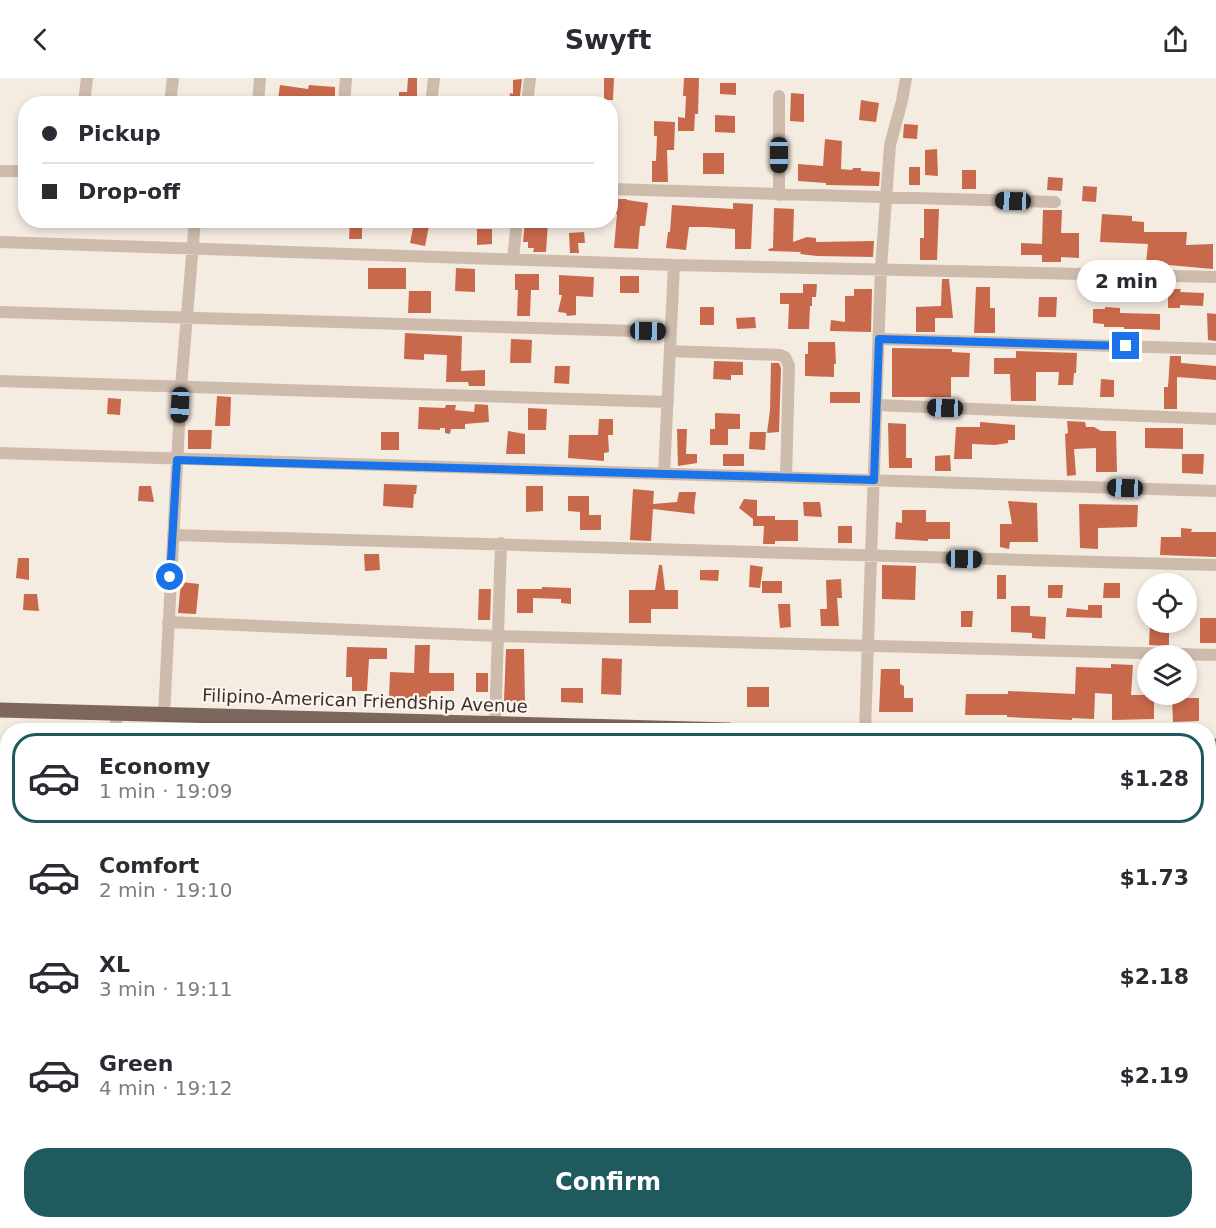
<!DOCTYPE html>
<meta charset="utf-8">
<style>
:root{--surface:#fff;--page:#f7f7f7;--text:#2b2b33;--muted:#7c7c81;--line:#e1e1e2;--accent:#1f5a5e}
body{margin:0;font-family:"DejaVu Sans",sans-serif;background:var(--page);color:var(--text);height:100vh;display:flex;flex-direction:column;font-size:22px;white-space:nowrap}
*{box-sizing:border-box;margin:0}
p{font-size:20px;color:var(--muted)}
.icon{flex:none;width:33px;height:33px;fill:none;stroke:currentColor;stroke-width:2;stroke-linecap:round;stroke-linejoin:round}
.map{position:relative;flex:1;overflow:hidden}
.sheet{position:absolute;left:0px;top:645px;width:1216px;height:506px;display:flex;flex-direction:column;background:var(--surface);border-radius:24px 24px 0 0;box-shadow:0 3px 9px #0003}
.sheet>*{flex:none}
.top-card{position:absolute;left:18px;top:18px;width:600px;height:132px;border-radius:24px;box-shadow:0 3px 9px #0003;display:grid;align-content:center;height:132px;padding:0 24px;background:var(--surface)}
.tools{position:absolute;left:1137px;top:495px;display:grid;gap:12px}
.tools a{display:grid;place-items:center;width:60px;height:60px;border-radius:50%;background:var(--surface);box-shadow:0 3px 9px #0003;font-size:30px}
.end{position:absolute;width:27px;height:27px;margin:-14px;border:8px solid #1a73e8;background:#fff;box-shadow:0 0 0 3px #fff}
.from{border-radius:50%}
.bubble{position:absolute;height:42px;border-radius:21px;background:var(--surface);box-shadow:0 3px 9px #0003;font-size:20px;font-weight:800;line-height:42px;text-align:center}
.car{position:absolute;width:18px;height:36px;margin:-18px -9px;border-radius:8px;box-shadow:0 0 4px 2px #0007;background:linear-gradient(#222 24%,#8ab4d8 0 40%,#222 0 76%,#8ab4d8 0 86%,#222 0)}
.top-card b{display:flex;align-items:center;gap:21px;height:57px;font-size:22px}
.top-card b+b{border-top:2px solid var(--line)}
.top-card i{width:15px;height:15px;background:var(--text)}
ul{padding:10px 0 0;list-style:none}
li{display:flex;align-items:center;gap:18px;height:90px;margin:0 12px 9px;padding:0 12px;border:3px solid transparent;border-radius:24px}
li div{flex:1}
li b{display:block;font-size:22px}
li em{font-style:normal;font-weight:800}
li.selected{border-color:var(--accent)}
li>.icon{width:54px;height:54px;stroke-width:1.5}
.primary-button{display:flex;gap:12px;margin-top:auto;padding:12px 24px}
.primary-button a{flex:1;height:69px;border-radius:24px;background:var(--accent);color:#fff;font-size:24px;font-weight:800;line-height:69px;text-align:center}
header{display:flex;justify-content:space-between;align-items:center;height:78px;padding:0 24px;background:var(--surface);font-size:27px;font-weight:800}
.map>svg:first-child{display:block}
</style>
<header><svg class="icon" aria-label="back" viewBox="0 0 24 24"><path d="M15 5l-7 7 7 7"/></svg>Swyft<svg class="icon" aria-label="share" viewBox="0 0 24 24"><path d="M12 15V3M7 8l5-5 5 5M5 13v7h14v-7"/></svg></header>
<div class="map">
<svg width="1216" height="1150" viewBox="0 0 1216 1150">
<rect width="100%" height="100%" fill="#f4ebe1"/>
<!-- green -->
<path fill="#b8c4a0" d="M 816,1143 L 968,1143 L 968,1150 L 816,1150 Z"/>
<!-- building -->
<path fill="#c8694b" d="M 408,0 L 417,0 L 417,26 L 399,26 L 399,14 L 407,14 Z
M 604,0 L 614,0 L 613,22 L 604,22 Z
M 684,0 L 699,0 L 698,36 L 695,36 L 694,53 L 678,53 L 678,39 L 685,40 L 686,18 L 683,18 Z
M 522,1 L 519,26 L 509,26 L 510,15 L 513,16 L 513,2 Z
M 720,5 L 736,5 L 736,17 L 720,16 Z
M 280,7 L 308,11 L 309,7 L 335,9 L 335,26 L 278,21 Z
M 791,15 L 804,16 L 804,44 L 790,43 Z
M 861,22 L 879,25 L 876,44 L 859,42 Z
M 715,37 L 735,38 L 735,55 L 715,54 Z
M 654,43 L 675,44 L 674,72 L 667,72 L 668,104 L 652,104 L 652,83 L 656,83 L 657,58 L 654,58 Z
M 904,46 L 918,47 L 917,61 L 903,60 Z
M 825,61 L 842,63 L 841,91 L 852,92 L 853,90 L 861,90 L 861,93 L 880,94 L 879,108 L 826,107 L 826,105 L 798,103 L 798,86 L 823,88 Z
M 937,71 L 938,98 L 925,97 L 925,72 Z
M 703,75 L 724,75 L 724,96 L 703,96 Z
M 909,89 L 920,89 L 920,107 L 909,107 Z
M 962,92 L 976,92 L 976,111 L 962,111 Z
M 1048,99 L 1063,100 L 1062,113 L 1047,112 Z
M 1083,108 L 1097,109 L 1096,124 L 1082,123 Z
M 610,121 L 627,121 L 627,122 L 648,125 L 645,148 L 640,148 L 638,171 L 614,170 L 617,136 L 610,136 Z
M 733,125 L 753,126 L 751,171 L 735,171 L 735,151 L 706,149 L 689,149 L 686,172 L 666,170 L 668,154 L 670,154 L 672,127 L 733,131 Z
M 774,130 L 794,131 L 793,164 L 807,159 L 816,160 L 816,164 L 874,163 L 873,179 L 817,178 L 800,176 L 801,174 L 769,173 L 768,171 L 773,170 Z
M 924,131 L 939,131 L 937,182 L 920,182 L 920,160 L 924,160 Z
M 1043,132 L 1062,132 L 1061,155 L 1079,155 L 1079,180 L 1061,179 L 1061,184 L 1042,184 L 1042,177 L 1021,177 L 1021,165 L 1042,166 Z
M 1102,136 L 1132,138 L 1132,143 L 1144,144 L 1144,154 L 1187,154 L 1186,167 L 1213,166 L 1213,191 L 1146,185 L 1148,166 L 1100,164 Z
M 350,142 L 362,142 L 362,161 L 349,161 Z
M 525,144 L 548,145 L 546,174 L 533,174 L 534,170 L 528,170 L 528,164 L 523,164 Z
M 414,145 L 429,148 L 425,168 L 410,165 Z
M 477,151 L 492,151 L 492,166 L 477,167 Z
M 584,154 L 585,165 L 578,165 L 579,175 L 570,175 L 569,155 Z
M 368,190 L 406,190 L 406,211 L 368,211 Z
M 456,190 L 475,191 L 475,214 L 455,213 Z
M 515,196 L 539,196 L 539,212 L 531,212 L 530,238 L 517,238 L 518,212 L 515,212 Z
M 559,197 L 594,199 L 593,219 L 576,218 L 576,237 L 567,238 L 566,235 L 558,234 L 562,217 L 559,217 Z
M 620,198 L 639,198 L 639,215 L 620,215 Z
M 942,201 L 949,201 L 953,240 L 935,240 L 935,254 L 916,254 L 916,229 L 941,228 Z
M 803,206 L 817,206 L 816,219 L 812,219 L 812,228 L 810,228 L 809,251 L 788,251 L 789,226 L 780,226 L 780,215 L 803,215 Z
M 976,209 L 990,209 L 990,230 L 995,230 L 995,255 L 974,255 Z
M 854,211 L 872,211 L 871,254 L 830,253 L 831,242 L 845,244 L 845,218 L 854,218 Z
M 1168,211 L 1181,211 L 1180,214 L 1204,215 L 1203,228 L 1180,227 L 1180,230 L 1168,230 Z
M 409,213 L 431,213 L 431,235 L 408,235 Z
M 1039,219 L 1057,219 L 1056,239 L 1038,239 Z
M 700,229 L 714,229 L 714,247 L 700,247 Z
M 1105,229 L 1120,230 L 1120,235 L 1160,236 L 1160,252 L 1138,251 L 1138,259 L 1125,260 L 1124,249 L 1104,249 L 1104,246 L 1093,245 L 1093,231 L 1105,231 Z
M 1207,235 L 1216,236 L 1216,263 L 1208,262 Z
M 755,239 L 756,250 L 737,251 L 736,240 Z
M 405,255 L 462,258 L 461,293 L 485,292 L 485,308 L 469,308 L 468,304 L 446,304 L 447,277 L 424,276 L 424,282 L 404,281 Z
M 511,261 L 532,262 L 531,285 L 510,285 Z
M 808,264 L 835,264 L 836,286 L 834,286 L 834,299 L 805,298 L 805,276 L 808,276 Z
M 892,270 L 952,271 L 952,274 L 970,275 L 969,299 L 951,299 L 951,319 L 892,319 Z
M 1016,273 L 1077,275 L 1076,295 L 1074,295 L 1073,307 L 1058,307 L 1059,294 L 1036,294 L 1036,323 L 1011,323 L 1010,296 L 994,296 L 994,280 L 1016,280 Z
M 1170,278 L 1181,278 L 1181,285 L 1216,288 L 1216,302 L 1177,299 L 1177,331 L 1164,331 L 1164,309 L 1168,309 Z
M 714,283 L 743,284 L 743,297 L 731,297 L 731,302 L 713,301 Z
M 771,285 L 779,285 L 781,290 L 779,354 L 767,355 L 770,332 Z
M 555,288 L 570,288 L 569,306 L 554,305 Z
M 1101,301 L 1114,302 L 1114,319 L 1100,319 Z
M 830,314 L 860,314 L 860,325 L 830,325 Z
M 217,318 L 231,319 L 230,348 L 215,348 Z
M 108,320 L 121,321 L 120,337 L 107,336 Z
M 475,326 L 488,327 L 489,344 L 465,346 L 465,351 L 451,351 L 450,356 L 445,355 L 445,350 L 440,350 L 440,352 L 418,351 L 419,329 L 445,330 L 446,327 L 456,327 L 455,332 L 474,334 Z
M 528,330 L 547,331 L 546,352 L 528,352 Z
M 715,335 L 740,336 L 740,351 L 728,351 L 728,367 L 710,367 L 710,351 L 715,351 Z
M 599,341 L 613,341 L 613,357 L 608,357 L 609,374 L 604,375 L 604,383 L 568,380 L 569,357 L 598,357 Z
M 1067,343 L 1085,344 L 1086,349 L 1094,349 L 1101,353 L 1116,353 L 1117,394 L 1096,394 L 1096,370 L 1074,371 L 1076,397 L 1067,398 L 1065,356 L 1068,355 Z
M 980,344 L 1015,347 L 1015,362 L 1008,362 L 1008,365 L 995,367 L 972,366 L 972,381 L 954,381 L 956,349 L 980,349 Z
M 888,345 L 906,346 L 906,380 L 912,380 L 912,390 L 889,390 Z
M 1145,350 L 1183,350 L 1183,371 L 1145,370 Z
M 677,351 L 687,351 L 686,376 L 697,376 L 697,385 L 678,388 Z
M 188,352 L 212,352 L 211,371 L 188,371 Z
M 508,353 L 525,356 L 525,376 L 506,376 Z
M 381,354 L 399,354 L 399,372 L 381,372 Z
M 750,354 L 766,354 L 765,372 L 749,371 Z
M 723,376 L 744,376 L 744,388 L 723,388 Z
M 1182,376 L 1204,376 L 1203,396 L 1182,395 Z
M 950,377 L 951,393 L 935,393 L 935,378 Z
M 384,406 L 417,407 L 416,416 L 414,416 L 413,430 L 383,428 Z
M 139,408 L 151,408 L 154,424 L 138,423 Z
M 526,408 L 543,408 L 543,433 L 526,434 Z
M 633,411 L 654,413 L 653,426 L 677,424 L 679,414 L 696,414 L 694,430 L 695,436 L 653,431 L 651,463 L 630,462 Z
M 568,418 L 589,418 L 589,437 L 601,437 L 601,452 L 580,452 L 580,434 L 568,433 Z
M 744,421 L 757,422 L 757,438 L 775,438 L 775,442 L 798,442 L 798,463 L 775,463 L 775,466 L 763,466 L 764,448 L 753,448 L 753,441 L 739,430 Z
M 1008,423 L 1037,425 L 1038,464 L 1010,464 L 1009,471 L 1000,469 L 1000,446 L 1012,446 Z
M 803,424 L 820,424 L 822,439 L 804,438 Z
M 1079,426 L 1138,427 L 1137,449 L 1098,450 L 1098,471 L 1080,470 Z
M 902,432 L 926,432 L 926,444 L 950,444 L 950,461 L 928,461 L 928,463 L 895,461 L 896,444 L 902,445 Z
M 838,448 L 852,448 L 852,465 L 838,465 Z
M 1181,450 L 1192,451 L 1191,454 L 1216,454 L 1216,479 L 1160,477 L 1161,459 L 1181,459 Z
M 364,476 L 379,476 L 380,492 L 365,493 Z
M 18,480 L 29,480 L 29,502 L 16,500 Z
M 659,487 L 662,487 L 665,512 L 678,512 L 678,531 L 651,531 L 651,545 L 629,545 L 629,512 L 655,512 Z
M 750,487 L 763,489 L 760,510 L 749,509 Z
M 882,487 L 916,488 L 915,522 L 882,521 Z
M 700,492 L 719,492 L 718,503 L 700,502 Z
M 997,497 L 1006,497 L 1006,521 L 997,521 Z
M 841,501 L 842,520 L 837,520 L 839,548 L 821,548 L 820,531 L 827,531 L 826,502 Z
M 762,503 L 782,503 L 782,515 L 762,515 Z
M 181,504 L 199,506 L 196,536 L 178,535 Z
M 1104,505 L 1120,505 L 1120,520 L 1103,520 Z
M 1048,507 L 1063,507 L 1062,520 L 1048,520 Z
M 542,509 L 571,510 L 571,526 L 561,525 L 561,521 L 533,520 L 533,535 L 517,535 L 517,511 L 542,511 Z
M 479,511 L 491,511 L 490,542 L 478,542 Z
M 24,516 L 37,516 L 39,533 L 23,532 Z
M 778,526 L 790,526 L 791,549 L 780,550 Z
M 1088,527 L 1102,527 L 1102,540 L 1066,539 L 1067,530 L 1088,532 Z
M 1011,528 L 1030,528 L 1030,538 L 1046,539 L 1045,561 L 1032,560 L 1032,555 L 1011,554 Z
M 961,533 L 973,533 L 972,549 L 961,549 Z
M 1200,540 L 1216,540 L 1216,565 L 1200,565 Z
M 1150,544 L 1169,544 L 1169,568 L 1149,567 Z
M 415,567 L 430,567 L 429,595 L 454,595 L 454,613 L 431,613 L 430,621 L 389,620 L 390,594 L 414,595 Z
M 347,569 L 387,570 L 387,581 L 369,581 L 367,613 L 352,613 L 352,599 L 346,599 Z
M 506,571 L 524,571 L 525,624 L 504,623 Z
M 602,580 L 622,581 L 621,617 L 601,616 Z
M 1111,586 L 1133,587 L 1131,617 L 1154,617 L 1154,641 L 1112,642 L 1112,616 L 1095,615 L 1094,641 L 1072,640 L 1072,642 L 1007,639 L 1007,637 L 965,637 L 966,616 L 1008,616 L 1008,613 L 1075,616 L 1076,589 L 1111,590 Z
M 881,591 L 900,591 L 900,606 L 904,608 L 904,620 L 913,620 L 913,634 L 879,634 Z
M 476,595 L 488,595 L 488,614 L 476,614 Z
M 747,609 L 769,609 L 769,629 L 747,629 Z
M 561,610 L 583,610 L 583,625 L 561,624 Z
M 1172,620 L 1199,620 L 1199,643 L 1173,644 Z"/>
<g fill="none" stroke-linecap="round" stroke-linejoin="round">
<!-- minor -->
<path stroke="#cdbbac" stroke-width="12" d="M 779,18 L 779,117
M 84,26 L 87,0
M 170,26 L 173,0
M 258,26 L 260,0
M 344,26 L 346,0
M 431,26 L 434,0
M 527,26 L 530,0
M 0,93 L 26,93
M 610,111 L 1055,124
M 0,164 L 674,187 L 1216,199
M 513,181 L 517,142
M 0,234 L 671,254
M 879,261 L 1216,271
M 670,273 L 780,277 L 785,279 L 789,288 L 786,399
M 0,303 L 668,324
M 877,327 L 1216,341
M 0,375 L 1216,413
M 664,396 L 674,187
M 173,457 C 520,466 868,479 1216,487
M 168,544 L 498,558 L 1216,577
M 164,637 L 181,309 L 195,142
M 495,647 L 501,465
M 116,652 L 116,635
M 865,652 L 881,190 L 890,67 L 902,23 L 906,0
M 1209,704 L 1210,668
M 1209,717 L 1216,717
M 0,818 L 8,819
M 0,866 L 8,867
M 0,918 L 8,919
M 0,986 L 8,986
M 1209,1022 L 1216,1022
M 0,1044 L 8,1043
M 0,1093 L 8,1093
M 0,1141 L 8,1140
M 94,1150 L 94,1143
M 211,1150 L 211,1143
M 315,1150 L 315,1143
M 419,1150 L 419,1143
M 531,1150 L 531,1143
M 642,1150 L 642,1143
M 753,1150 L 753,1143
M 971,1150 L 971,1143
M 1080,1150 L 1081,1143
M 1193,1150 L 1193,1143"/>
<!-- major -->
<path stroke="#7d675c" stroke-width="15" d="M 0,632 L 729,652
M 1209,668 L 1216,668"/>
</g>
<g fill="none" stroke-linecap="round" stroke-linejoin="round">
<!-- route -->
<path stroke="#1a73e8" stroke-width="8" d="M 170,499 L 177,382 L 874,402 L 879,261 L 1126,268"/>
</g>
<g text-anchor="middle" stroke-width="4.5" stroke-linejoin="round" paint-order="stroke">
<!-- street labels -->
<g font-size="18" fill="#3b302b" stroke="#fbf5ee">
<text transform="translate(365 623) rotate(2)" y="6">Filipino-American Friendship Avenue</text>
</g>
</g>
</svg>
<div class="tools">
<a><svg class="icon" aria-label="locate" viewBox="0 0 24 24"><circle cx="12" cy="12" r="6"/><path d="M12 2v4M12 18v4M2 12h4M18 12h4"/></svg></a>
<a><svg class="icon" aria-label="layers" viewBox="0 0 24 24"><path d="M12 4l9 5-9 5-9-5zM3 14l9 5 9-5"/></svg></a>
</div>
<i class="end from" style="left:170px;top:499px"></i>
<i class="end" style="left:1126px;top:268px"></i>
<div class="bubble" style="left:1077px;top:182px;width:99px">2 min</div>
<i class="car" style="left:779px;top:77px;rotate:180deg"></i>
<i class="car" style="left:1013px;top:123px;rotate:272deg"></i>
<i class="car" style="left:648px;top:253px;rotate:91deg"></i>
<i class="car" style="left:180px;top:327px;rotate:183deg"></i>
<i class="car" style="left:945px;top:330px;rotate:272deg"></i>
<i class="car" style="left:1125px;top:410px;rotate:272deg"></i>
<i class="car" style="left:964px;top:481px;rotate:91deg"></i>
<div class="top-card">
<b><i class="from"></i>Pickup</b>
<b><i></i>Drop-off</b>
</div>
<section class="sheet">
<ul>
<li class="selected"><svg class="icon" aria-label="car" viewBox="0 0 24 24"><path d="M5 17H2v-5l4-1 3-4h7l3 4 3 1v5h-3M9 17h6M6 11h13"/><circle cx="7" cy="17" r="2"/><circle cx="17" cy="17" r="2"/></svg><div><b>Economy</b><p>1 min · 19:09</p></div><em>$1.28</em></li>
<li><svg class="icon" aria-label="car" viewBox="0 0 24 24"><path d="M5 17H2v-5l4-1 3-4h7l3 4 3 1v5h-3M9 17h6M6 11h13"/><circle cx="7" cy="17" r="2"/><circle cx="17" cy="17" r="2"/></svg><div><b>Comfort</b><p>2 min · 19:10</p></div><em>$1.73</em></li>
<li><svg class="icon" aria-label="car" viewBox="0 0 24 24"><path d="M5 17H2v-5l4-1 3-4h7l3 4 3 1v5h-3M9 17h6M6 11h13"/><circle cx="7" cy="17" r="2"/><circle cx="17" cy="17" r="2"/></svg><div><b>XL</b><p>3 min · 19:11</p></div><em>$2.18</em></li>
<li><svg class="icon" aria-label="car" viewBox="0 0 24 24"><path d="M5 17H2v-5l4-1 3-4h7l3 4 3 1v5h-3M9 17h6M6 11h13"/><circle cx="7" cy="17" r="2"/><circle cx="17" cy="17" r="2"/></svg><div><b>Green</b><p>4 min · 19:12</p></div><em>$2.19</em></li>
</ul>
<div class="primary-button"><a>Confirm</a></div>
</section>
</div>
